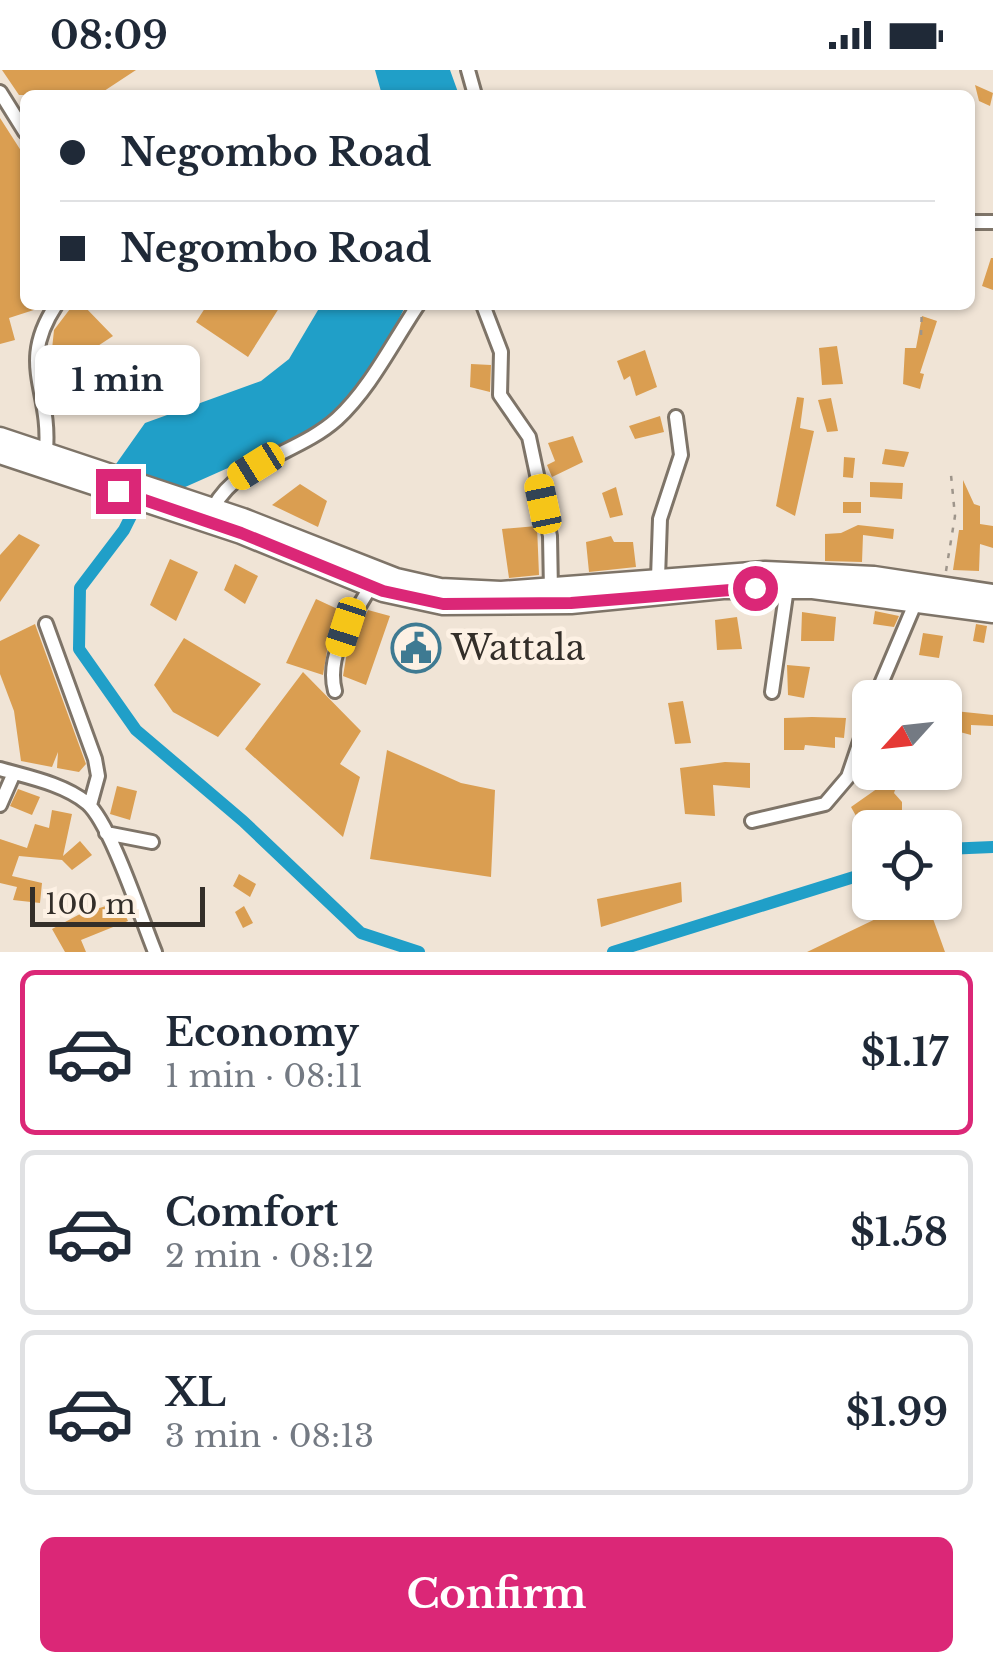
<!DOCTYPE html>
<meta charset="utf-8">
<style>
:root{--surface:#fff;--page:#f6f6f7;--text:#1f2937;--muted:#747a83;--line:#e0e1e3;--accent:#db2777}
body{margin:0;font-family:"Libre Baskerville",serif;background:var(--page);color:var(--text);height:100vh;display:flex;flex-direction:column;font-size:38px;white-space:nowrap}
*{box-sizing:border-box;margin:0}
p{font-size:32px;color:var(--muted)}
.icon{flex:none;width:55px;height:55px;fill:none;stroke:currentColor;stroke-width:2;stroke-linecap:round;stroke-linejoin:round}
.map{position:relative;height:882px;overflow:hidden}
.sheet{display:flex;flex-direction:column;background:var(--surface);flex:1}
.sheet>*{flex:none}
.banner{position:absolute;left:20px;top:20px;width:955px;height:220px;border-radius:15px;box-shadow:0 2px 8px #0004;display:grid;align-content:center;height:220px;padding:0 40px;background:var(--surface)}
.needle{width:65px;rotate:243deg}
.fabs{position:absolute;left:852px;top:610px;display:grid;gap:20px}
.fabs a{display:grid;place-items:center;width:110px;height:110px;border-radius:15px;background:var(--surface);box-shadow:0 2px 8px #0004;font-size:50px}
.scale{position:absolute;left:30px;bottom:25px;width:175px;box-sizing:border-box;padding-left:10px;border:5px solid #332e29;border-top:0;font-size:28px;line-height:35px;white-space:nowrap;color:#332e29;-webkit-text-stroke:8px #fdf1e4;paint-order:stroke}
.end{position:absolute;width:45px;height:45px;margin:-22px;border:12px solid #db2777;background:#fff;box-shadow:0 0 0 5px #fff}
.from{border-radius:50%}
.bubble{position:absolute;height:70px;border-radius:15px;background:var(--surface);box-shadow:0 2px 8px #0004;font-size:32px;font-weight:700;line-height:70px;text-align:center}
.car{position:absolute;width:30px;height:60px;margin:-30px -15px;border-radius:12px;box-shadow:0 0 8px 2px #0007;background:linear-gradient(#f5c518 24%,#345 0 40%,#f5c518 0 76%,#345 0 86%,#f5c518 0)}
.banner b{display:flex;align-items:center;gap:35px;height:95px;font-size:38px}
.banner b+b{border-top:2px solid var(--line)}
.banner i{width:25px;height:25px;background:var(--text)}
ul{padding:18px 0 0;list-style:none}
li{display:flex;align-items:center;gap:30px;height:165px;margin:0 20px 15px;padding:0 20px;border:5px solid var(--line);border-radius:15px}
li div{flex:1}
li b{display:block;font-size:38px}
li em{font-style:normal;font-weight:700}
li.current{border-color:var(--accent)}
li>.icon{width:90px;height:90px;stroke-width:1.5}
.button{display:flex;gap:20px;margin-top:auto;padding:20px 40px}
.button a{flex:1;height:115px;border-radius:15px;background:var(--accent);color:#fff;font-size:40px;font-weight:700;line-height:115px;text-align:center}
.status{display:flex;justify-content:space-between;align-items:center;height:70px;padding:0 50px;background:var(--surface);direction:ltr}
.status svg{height:28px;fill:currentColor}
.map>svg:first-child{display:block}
</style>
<div class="status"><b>08:09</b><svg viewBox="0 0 49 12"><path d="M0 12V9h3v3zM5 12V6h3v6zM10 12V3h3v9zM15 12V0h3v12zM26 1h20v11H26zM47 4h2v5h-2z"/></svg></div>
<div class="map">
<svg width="993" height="882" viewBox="0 0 993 882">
<rect width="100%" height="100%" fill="#f0e4d6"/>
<!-- water -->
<path fill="#209fc8" d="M 375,0 L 450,0 L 459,25 L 382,25 Z
M 321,235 L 406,235 L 373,300 L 329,353 L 183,418 L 116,394 L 145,353 L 261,311 L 289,289 Z"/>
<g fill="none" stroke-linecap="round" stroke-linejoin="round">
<!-- canal -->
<path stroke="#209fc8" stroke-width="12" d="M 141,426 L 124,460 L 80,518 L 79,579 L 136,660 L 243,751 L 361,863 L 419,882
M 945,779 L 993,777
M 613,882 L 870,802"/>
</g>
<!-- building -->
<path fill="#da9e51" d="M 2,0 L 136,0 L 98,25 L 19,25 Z
M 975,15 L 993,23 L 990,36 L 979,31 Z
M 0,48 L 25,87 L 25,235 L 43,237 L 9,248 L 15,270 L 0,274 Z
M 991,188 L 993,188 L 993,220 L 982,216 Z
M 73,235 L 83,235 L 113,266 L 49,308 L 54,260 Z
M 207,235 L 281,235 L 248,287 L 196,252 Z
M 922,246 L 937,251 L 920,303 L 924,304 L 920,319 L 903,314 L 905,278 L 916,278 Z
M 837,276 L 843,314 L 822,315 L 819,278 Z
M 645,280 L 657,317 L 636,326 L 630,306 L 624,310 L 617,291 Z
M 471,294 L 491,295 L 490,322 L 470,317 Z
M 53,308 L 76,311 L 75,344 L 54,342 Z
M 797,327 L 804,328 L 800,358 L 814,361 L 795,446 L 776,436 Z
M 831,328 L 838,361 L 827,362 L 818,330 Z
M 660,346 L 664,362 L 635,369 L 629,356 Z
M 573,366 L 583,392 L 552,407 L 547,395 L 555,391 L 548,373 Z
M 885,379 L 909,382 L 904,397 L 882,394 Z
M 844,387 L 855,388 L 853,408 L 843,407 Z
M 963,410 L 974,434 L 980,436 L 980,454 L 993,456 L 993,478 L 980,474 L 979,501 L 953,500 L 959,460 L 963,460 Z
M 870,412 L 903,413 L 902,429 L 870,427 Z
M 300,414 L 327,431 L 318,457 L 272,435 Z
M 616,417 L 623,445 L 610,448 L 602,423 Z
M 843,432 L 861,432 L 861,443 L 843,443 Z
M 858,455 L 894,459 L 893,469 L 863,465 L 862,492 L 825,491 L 825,464 L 841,463 Z
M 537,456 L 539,505 L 509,508 L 502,459 Z
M 19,464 L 40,475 L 0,532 L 0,485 Z
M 611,466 L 614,472 L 633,472 L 636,497 L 589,502 L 586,472 Z
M 170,489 L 198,502 L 176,551 L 150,535 Z
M 235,494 L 258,506 L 245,534 L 224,520 Z
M 316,529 L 344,542 L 328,575 L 323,605 L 286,593 Z
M 368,540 L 390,546 L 366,615 L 343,606 L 347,582 Z
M 875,541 L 899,546 L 894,557 L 873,554 Z
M 802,542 L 836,547 L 834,571 L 801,571 Z
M 737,547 L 742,579 L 717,580 L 715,550 Z
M 35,554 L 86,694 L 79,702 L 57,698 L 58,682 L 52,697 L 21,691 L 14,641 L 0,604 L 0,571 Z
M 976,554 L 987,556 L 984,573 L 973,571 Z
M 923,563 L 943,566 L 939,588 L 919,585 Z
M 184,568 L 261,614 L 218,667 L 173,642 L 154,615 Z
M 787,595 L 810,597 L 804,628 L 788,625 Z
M 303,602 L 361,661 L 340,694 L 360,707 L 343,767 L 245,679 Z
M 683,631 L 691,673 L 675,674 L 668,633 Z
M 945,640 L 993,645 L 993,656 L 971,655 L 971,665 L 945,658 Z
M 812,647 L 846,648 L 844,668 L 835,667 L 835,678 L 805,675 L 804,680 L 784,680 L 784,648 Z
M 387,680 L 461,713 L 495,720 L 491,807 L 370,789 Z
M 947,683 L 960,683 L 961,707 L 948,707 Z
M 725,692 L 750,693 L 750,718 L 713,715 L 715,746 L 685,744 L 680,698 Z
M 871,702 L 901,702 L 894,723 L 902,732 L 902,758 L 870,758 L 870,771 L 851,737 L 888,711 Z
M 117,716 L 137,721 L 130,750 L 110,744 Z
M 18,719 L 40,727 L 32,745 L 10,736 Z
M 52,740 L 72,744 L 63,786 L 80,771 L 92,785 L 72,800 L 62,790 L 19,786 L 12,806 L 42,813 L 40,833 L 13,830 L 17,817 L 0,813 L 0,769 L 27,778 L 35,754 L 49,758 Z
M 239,804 L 256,814 L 250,827 L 233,816 Z
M 681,812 L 682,832 L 601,857 L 597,829 Z
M 119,832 L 128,851 L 81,870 L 86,882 L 65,882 L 52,859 L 80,844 Z
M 911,832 L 927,832 L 945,882 L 807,882 Z
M 244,836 L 253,853 L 243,858 L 235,842 Z"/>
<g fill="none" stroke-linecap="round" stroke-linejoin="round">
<!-- minor casing -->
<g stroke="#7e7468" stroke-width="18">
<path id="minor" d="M 468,0 L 475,25
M 0,22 L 25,62
M 970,152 L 993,152
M 483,235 L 501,282 L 500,325 L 529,367 L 550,466 L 551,521
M 46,380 C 51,319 17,294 56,235
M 213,438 C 239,390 298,384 337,349 C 370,319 393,272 418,235
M 658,508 L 660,449 L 681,385 L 676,347
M 46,554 L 95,689 L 98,706 L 90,735
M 335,621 C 325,583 354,546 372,514
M 772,622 L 787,518
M 875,628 L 917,529
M 0,699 C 28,707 64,714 87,733 C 111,754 141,848 155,882
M 0,735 L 14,703
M 752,751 L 825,734 L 848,707 L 870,642
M 106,763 L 152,772"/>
</g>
<!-- highway casing -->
<g stroke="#7e7468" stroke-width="25">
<path id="highway" d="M 0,368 L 243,449 L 396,509 L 440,519 L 501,522 L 765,502 L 874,507 L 993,525
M 0,383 L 241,463 L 383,521 L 443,534 L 571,533 L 723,518 L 813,518 L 993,542"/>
</g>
<!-- path -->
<path stroke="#9e958b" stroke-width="2.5" stroke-dasharray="5 8" stroke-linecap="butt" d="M 921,265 L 922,235
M 946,501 L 955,446 L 951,405"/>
<!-- minor -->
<use href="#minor" stroke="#fff" stroke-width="12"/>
<!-- highway -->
<use href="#highway" stroke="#fff" stroke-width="20"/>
</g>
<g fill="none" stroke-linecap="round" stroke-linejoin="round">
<!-- route -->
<path stroke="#db2777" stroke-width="12" d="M 118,421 L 241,463 L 383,521 L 443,534 L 571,533 L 755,518"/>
</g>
<!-- icons -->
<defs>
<g id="civic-ring" transform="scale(2.5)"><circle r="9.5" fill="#fdf1e4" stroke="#3e7a92" stroke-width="1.5"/><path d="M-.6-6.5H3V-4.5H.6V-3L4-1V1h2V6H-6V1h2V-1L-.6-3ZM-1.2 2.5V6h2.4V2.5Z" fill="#3e7a92"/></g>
</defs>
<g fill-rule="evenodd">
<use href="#civic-ring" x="416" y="578"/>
</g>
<g text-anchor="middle" stroke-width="9" stroke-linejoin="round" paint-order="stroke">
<!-- poi labels -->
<g font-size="35" fill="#332e29" stroke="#fdf1e4" text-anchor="start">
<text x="451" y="590">Wattala</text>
</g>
</g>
</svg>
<div class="fabs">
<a><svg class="needle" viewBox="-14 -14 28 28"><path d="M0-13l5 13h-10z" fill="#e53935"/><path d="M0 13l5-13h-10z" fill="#747a83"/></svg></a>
<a><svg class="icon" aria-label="locate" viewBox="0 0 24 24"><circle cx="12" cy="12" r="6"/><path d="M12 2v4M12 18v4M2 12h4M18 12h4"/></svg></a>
</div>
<div class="scale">100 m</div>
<i class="end from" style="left:755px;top:518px"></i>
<i class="end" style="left:118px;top:421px"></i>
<div class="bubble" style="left:35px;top:275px;width:165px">1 min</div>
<i class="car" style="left:256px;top:396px;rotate:238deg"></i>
<i class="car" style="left:543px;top:434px;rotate:348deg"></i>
<i class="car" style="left:346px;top:557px;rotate:198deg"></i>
<div class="banner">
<b><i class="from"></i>Negombo Road</b>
<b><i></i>Negombo Road</b>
</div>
</div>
<section class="sheet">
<ul>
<li class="current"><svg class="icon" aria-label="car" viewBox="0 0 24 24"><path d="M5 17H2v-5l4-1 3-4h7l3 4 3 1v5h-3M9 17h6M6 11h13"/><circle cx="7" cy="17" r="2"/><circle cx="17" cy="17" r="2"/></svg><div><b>Economy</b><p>1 min · 08:11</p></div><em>$1.17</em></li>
<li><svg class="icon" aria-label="car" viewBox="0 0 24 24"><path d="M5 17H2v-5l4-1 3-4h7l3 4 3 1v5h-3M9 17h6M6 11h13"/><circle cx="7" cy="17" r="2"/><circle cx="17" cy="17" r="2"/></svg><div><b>Comfort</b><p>2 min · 08:12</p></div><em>$1.58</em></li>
<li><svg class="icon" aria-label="car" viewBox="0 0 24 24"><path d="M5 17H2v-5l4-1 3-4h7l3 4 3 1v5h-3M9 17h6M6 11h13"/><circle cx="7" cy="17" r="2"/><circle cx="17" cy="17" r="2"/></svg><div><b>XL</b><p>3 min · 08:13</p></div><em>$1.99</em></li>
</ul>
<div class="button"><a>Confirm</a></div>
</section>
